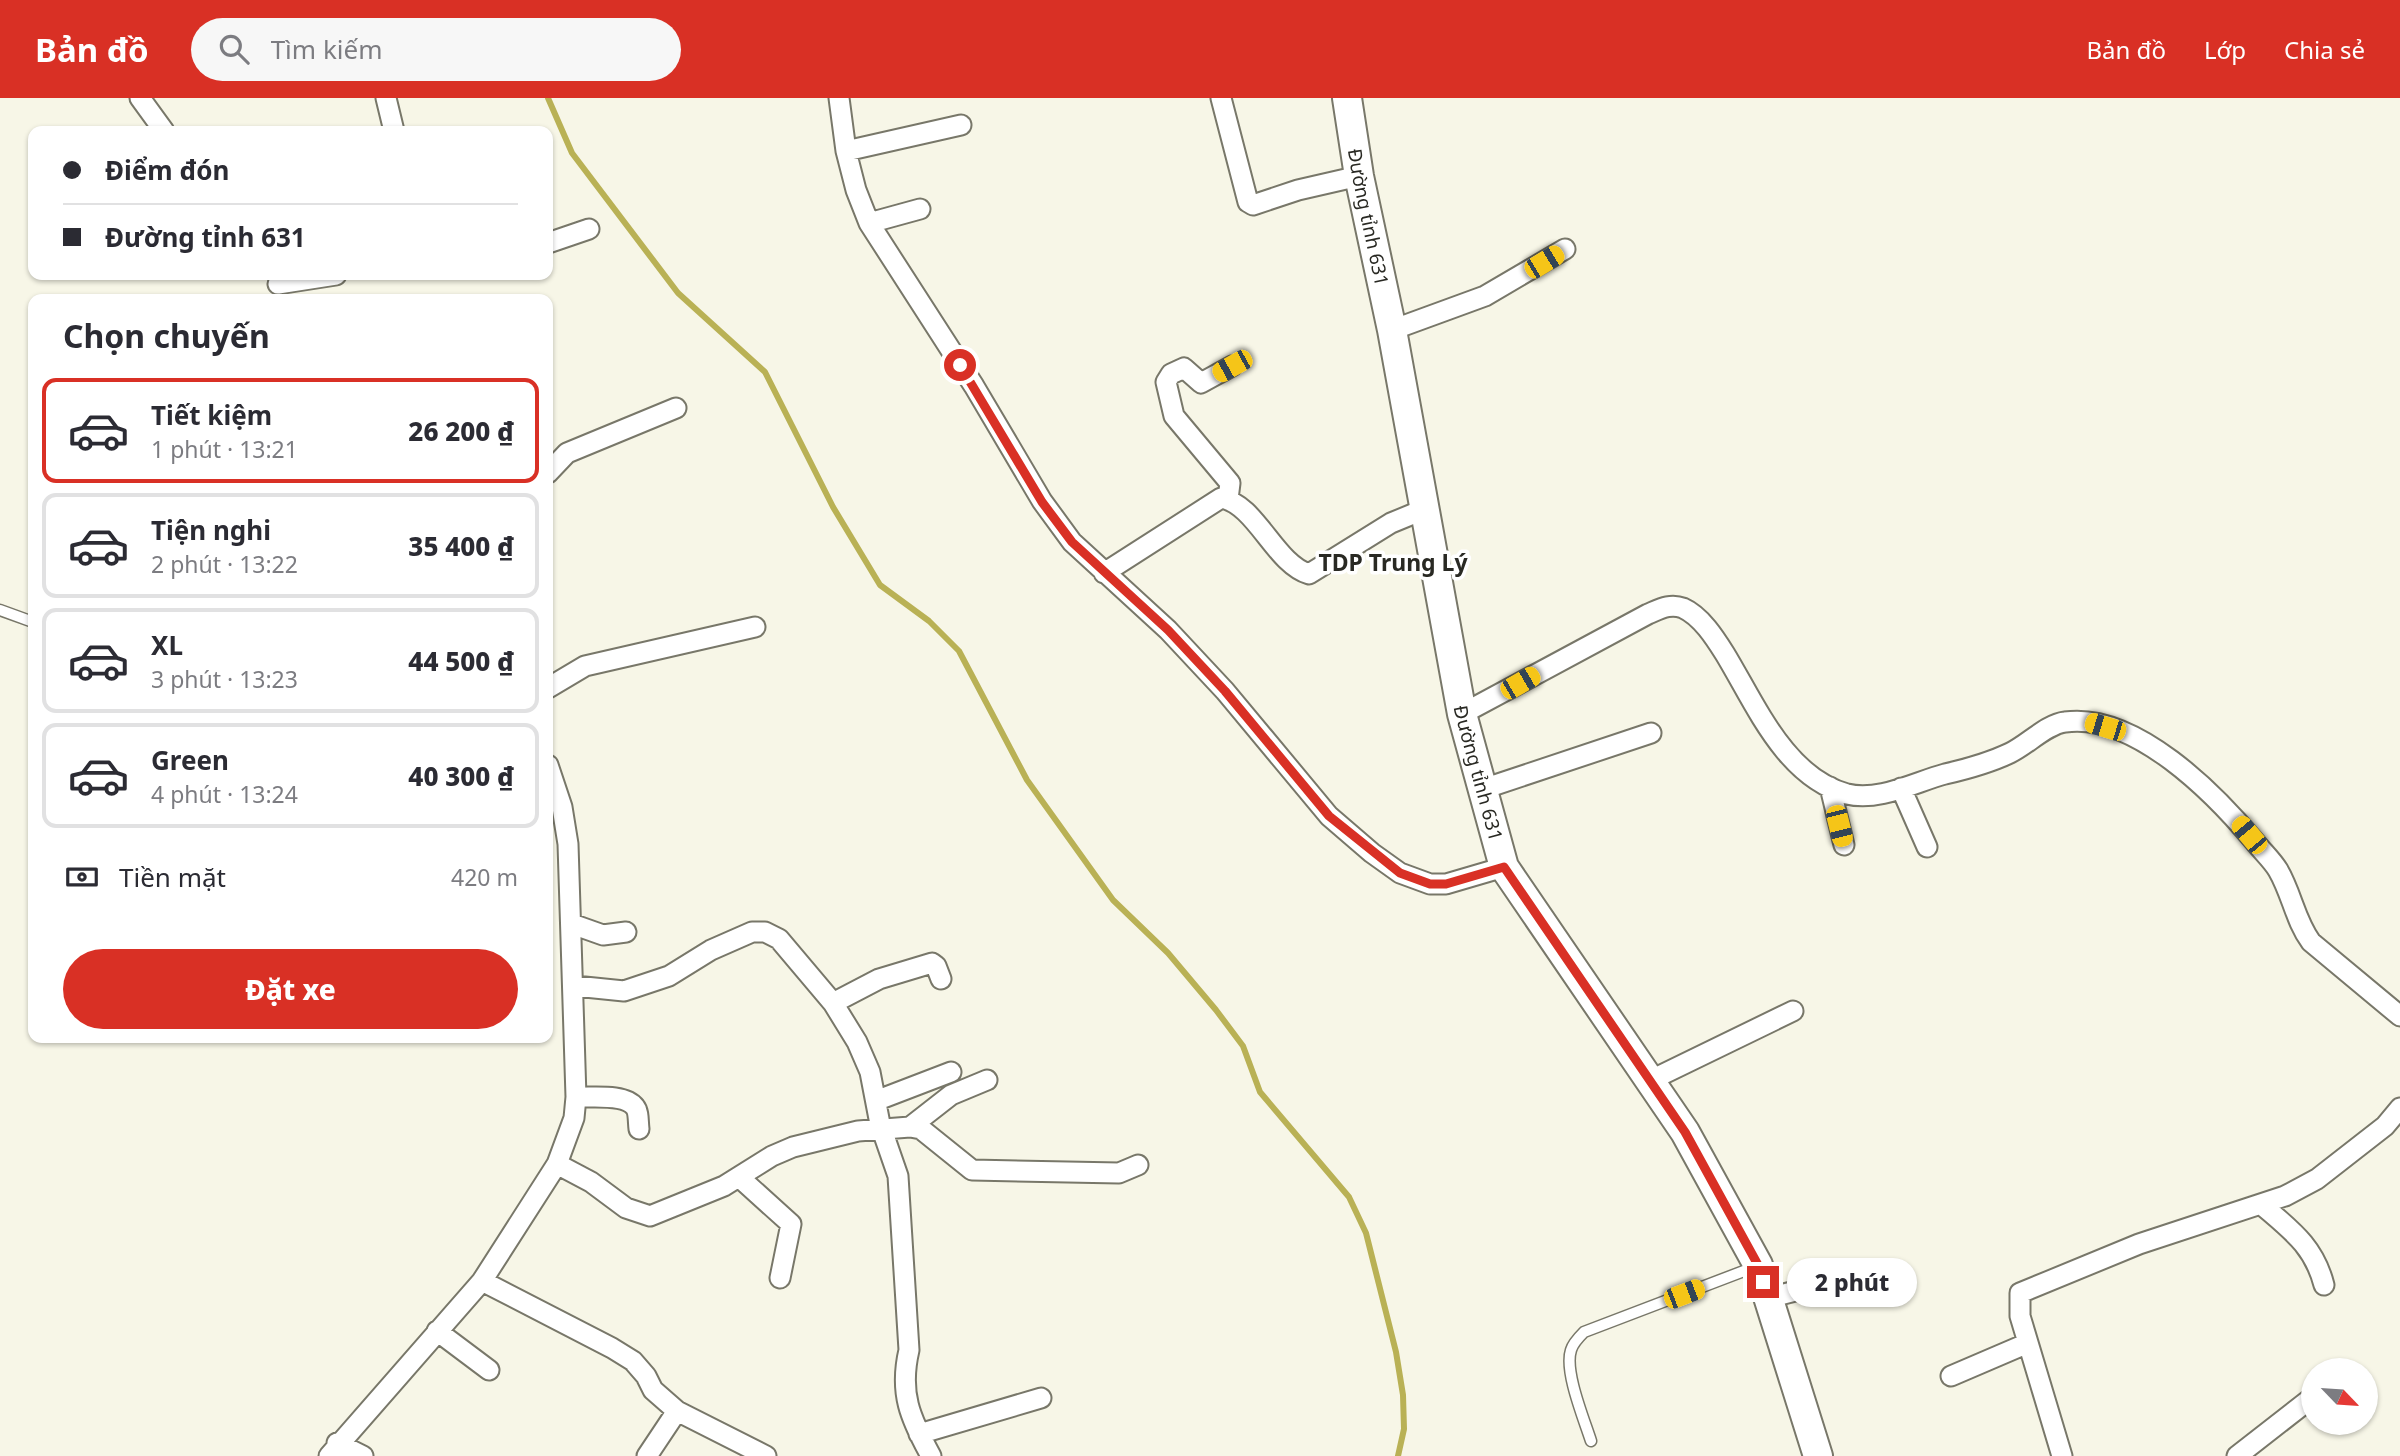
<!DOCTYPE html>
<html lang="vi">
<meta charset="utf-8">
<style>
:root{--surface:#fff;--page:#f7f7f7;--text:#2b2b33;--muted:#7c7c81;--line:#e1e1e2;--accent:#d93025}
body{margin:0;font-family:"Noto Sans",sans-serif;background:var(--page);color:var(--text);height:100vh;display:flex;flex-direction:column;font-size:26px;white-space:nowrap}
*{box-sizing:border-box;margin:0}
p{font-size:23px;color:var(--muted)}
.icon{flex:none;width:38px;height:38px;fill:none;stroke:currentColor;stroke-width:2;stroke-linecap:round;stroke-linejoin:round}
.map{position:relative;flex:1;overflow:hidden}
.panel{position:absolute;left:28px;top:196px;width:525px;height:749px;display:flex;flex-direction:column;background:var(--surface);border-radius:14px;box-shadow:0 2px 5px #0004}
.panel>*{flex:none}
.guide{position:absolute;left:28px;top:28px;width:525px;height:154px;border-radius:14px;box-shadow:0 2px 5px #0004;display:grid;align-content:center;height:154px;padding:0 35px;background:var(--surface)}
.needle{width:46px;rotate:115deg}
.fabs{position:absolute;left:2301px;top:1260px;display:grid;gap:14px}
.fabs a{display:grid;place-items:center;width:77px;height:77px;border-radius:50%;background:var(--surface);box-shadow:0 2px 5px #0004;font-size:35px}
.end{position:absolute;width:32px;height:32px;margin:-16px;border:9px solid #d93025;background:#fff;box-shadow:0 0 0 4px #fff}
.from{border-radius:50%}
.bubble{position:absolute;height:49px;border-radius:24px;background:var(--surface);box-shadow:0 2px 5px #0004;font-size:23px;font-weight:800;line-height:49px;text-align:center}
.car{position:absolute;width:21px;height:42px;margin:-21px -10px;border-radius:9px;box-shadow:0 0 5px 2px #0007;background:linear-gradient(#f5c518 24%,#345 0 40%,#f5c518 0 76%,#345 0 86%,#f5c518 0)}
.guide b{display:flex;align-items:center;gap:24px;height:66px;font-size:26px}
.guide b+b{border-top:2px solid var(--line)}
.guide i{width:18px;height:18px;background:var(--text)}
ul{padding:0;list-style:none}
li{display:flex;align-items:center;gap:21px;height:105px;margin:0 14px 10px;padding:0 21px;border:4px solid var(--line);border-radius:14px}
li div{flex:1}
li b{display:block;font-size:26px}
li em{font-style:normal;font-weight:800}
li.active{border-color:var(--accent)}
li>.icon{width:63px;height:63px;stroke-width:1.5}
h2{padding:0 35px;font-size:32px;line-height:84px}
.pay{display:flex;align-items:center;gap:18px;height:77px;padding:0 35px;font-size:26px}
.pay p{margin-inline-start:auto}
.action{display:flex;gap:14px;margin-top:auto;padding:14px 35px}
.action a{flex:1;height:80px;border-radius:42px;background:var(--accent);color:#fff;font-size:28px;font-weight:800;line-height:80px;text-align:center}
header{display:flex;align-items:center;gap:42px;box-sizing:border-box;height:98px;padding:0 35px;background:var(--accent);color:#fff}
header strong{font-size:33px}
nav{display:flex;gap:38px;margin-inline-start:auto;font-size:24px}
.search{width:490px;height:63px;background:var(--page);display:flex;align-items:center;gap:18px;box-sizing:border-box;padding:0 24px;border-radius:38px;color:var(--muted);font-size:26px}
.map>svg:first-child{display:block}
</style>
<header>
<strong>Bản đồ</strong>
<div class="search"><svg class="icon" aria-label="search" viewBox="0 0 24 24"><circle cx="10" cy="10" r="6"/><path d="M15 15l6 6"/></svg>Tìm kiếm</div>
<nav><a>Bản đồ</a><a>Lớp</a><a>Chia sẻ</a></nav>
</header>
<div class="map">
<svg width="2400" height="1358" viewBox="0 0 2400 1358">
<rect width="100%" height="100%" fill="#f7f6e7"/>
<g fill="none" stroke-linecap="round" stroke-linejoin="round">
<!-- stream -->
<path stroke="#b9b155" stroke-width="6" d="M 548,0 L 572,55 L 678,195 L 765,274 L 833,409 L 880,487 L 929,523 L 959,553 L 1027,682 L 1113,802 L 1168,855 L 1216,912 L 1243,948 L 1260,994 L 1349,1099 L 1366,1135 L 1396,1254 L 1403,1297 L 1404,1331 L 1398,1358"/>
<!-- service casing -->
<g stroke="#787769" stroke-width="13">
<path id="service" d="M 0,512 L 33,524
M 1591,1343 C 1584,1321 1564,1273 1571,1252 C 1573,1245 1579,1239 1584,1234 L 1757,1168"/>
</g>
<!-- minor casing -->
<g stroke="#787769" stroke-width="23">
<path id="minor" d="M 140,0 L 164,33
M 386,0 L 394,33
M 839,0 L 846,53 L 856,92 L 869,125 L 974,288 L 1042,403 L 1072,444 L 1168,532 L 1225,593 L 1329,718 L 1372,755 L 1400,775 L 1430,786 L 1446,786 L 1504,769
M 1221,0 L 1248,104 L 1253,107 L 1298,92 L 1359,78
M 846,53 L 961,27
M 869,125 L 920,111
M 548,145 L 589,131
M 278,186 L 336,177
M 1392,232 L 1485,198 L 1565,151
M 548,375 L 567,355 L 676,310
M 1228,401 L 1230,385 L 1174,318 L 1166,284 L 1171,276 L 1184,270 L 1201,285 L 1232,268
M 1104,475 L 1221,400 C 1256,406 1275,466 1309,476 L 1391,425 L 1425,411
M 548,590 L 585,568 L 755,529
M 1462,616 L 1648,516 C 1660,511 1670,505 1683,510 C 1701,518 1715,540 1725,556 C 1756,607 1785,679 1847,696 C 1879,704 1915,684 1945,676 C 1967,671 1989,665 2010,655 C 2027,647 2047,626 2065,624 C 2135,614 2215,696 2255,744 C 2262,753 2272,762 2278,772 C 2292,796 2295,822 2311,844 L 2400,918
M 1830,689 L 1844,747
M 1901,690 L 1927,749
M 1483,691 L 1651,635
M 572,826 L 603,837 L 626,834
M 575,888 L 624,893 L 669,878 L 711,852 L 752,834 L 765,834 L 779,841 L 833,905 L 857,944 L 870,974 L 880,1026 L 898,1078 L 909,1252 C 899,1295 910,1320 931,1358
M 833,905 L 879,881 L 932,865 L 936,868 L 941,881
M 1649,983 L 1793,913
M 576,999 C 590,1000 625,995 635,1009 C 639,1014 638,1024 639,1031
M 878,1002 L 951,974
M 910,1029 L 951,997 L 987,982
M 557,1066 L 591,1084 L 626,1110 L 650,1118 L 724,1088 L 772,1058 L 793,1049 L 858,1033 L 910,1029 L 921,1031 L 972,1072 L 1119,1075 L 1138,1067
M 740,1080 L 791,1126 L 780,1180
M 2262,1107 C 2291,1132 2314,1148 2324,1187
M 482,1183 L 612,1250 L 633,1263 L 646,1278 L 653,1292 L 677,1313 L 766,1358
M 1768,1200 L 1858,1177
M 437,1233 L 489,1272
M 1951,1278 L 2028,1245
M 919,1336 L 1041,1300
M 337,1345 L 363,1358
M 329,1358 L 482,1183 L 557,1066 L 574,1020 L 576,999 L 568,746 L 562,709 L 548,667
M 647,1358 L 677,1313
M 2062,1358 L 2020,1218 L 2020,1195 L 2139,1146 L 2285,1098 L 2317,1081 L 2385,1028 L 2400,1010
M 2237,1358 L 2314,1298"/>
</g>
<!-- secondary casing -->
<g stroke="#787769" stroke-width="32">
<g id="secondary">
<path id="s1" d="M 1347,0 L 1359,78 L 1392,232 L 1462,616 L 1504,769 L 1685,1034 L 1758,1167 L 1818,1358"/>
</g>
</g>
<!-- service -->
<use href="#service" stroke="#fff" stroke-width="10"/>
<!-- minor -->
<use href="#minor" stroke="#fff" stroke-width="19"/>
<!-- secondary -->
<use href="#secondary" stroke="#fff" stroke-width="28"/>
</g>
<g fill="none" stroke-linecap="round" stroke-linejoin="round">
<!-- route -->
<path stroke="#d93025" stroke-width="9" d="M 960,267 L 1042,404 L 1072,444 L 1168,532 L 1225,593 L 1329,718 L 1400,775 L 1430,786 L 1446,786 L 1504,769 L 1685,1034 L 1758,1167 L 1763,1184"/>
</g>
<g text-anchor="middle" stroke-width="7" stroke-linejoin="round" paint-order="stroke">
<!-- street labels -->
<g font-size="19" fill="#292923" stroke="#fff">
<text dy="7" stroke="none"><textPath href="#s1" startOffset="121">Đường tỉnh 631</textPath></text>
<text dy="7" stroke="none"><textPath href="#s1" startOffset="688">Đường tỉnh 631</textPath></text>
</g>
<!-- quarter labels -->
<g font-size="23" font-weight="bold" fill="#292923" stroke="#fff">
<text x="1393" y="473">TDP Trung Lý</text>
</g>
</g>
</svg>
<div class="fabs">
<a><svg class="needle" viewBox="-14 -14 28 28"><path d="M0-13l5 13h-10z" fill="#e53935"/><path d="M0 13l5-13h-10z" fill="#7c7c81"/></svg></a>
</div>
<i class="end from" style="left:960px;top:267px"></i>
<i class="end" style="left:1763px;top:1184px"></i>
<div class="bubble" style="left:1787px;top:1160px;width:130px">2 phút</div>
<i class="car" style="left:1544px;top:164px;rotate:59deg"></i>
<i class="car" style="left:1232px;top:268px;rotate:241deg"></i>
<i class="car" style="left:1520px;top:585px;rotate:60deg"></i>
<i class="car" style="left:2105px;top:629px;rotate:287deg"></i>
<i class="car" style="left:1839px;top:728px;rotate:166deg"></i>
<i class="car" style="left:2249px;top:737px;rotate:320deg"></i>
<i class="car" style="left:1684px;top:1196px;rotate:69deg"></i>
<div class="guide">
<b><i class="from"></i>Điểm đón</b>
<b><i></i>Đường tỉnh 631</b>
</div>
<section class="panel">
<h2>Chọn chuyến</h2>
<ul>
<li class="active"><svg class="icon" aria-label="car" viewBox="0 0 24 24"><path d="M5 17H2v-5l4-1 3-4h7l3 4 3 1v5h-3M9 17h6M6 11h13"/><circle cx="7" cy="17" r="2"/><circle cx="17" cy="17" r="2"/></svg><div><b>Tiết kiệm</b><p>1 phút · 13:21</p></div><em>26 200 ₫</em></li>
<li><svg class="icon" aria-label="car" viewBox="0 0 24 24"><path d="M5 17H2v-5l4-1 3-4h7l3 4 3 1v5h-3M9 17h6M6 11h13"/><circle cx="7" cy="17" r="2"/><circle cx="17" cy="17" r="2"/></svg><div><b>Tiện nghi</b><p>2 phút · 13:22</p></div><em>35 400 ₫</em></li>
<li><svg class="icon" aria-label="car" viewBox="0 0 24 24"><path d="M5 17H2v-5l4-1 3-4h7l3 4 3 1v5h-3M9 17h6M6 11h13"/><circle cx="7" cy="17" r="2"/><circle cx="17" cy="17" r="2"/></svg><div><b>XL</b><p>3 phút · 13:23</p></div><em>44 500 ₫</em></li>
<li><svg class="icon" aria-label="car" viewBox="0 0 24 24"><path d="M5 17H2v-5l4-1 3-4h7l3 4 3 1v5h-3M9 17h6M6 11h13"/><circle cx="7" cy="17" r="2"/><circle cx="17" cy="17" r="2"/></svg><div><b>Green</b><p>4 phút · 13:24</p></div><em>40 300 ₫</em></li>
</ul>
<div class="pay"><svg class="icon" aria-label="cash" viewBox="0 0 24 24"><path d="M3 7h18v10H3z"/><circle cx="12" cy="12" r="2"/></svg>Tiền mặt<p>420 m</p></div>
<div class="action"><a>Đặt xe</a></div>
</section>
</div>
